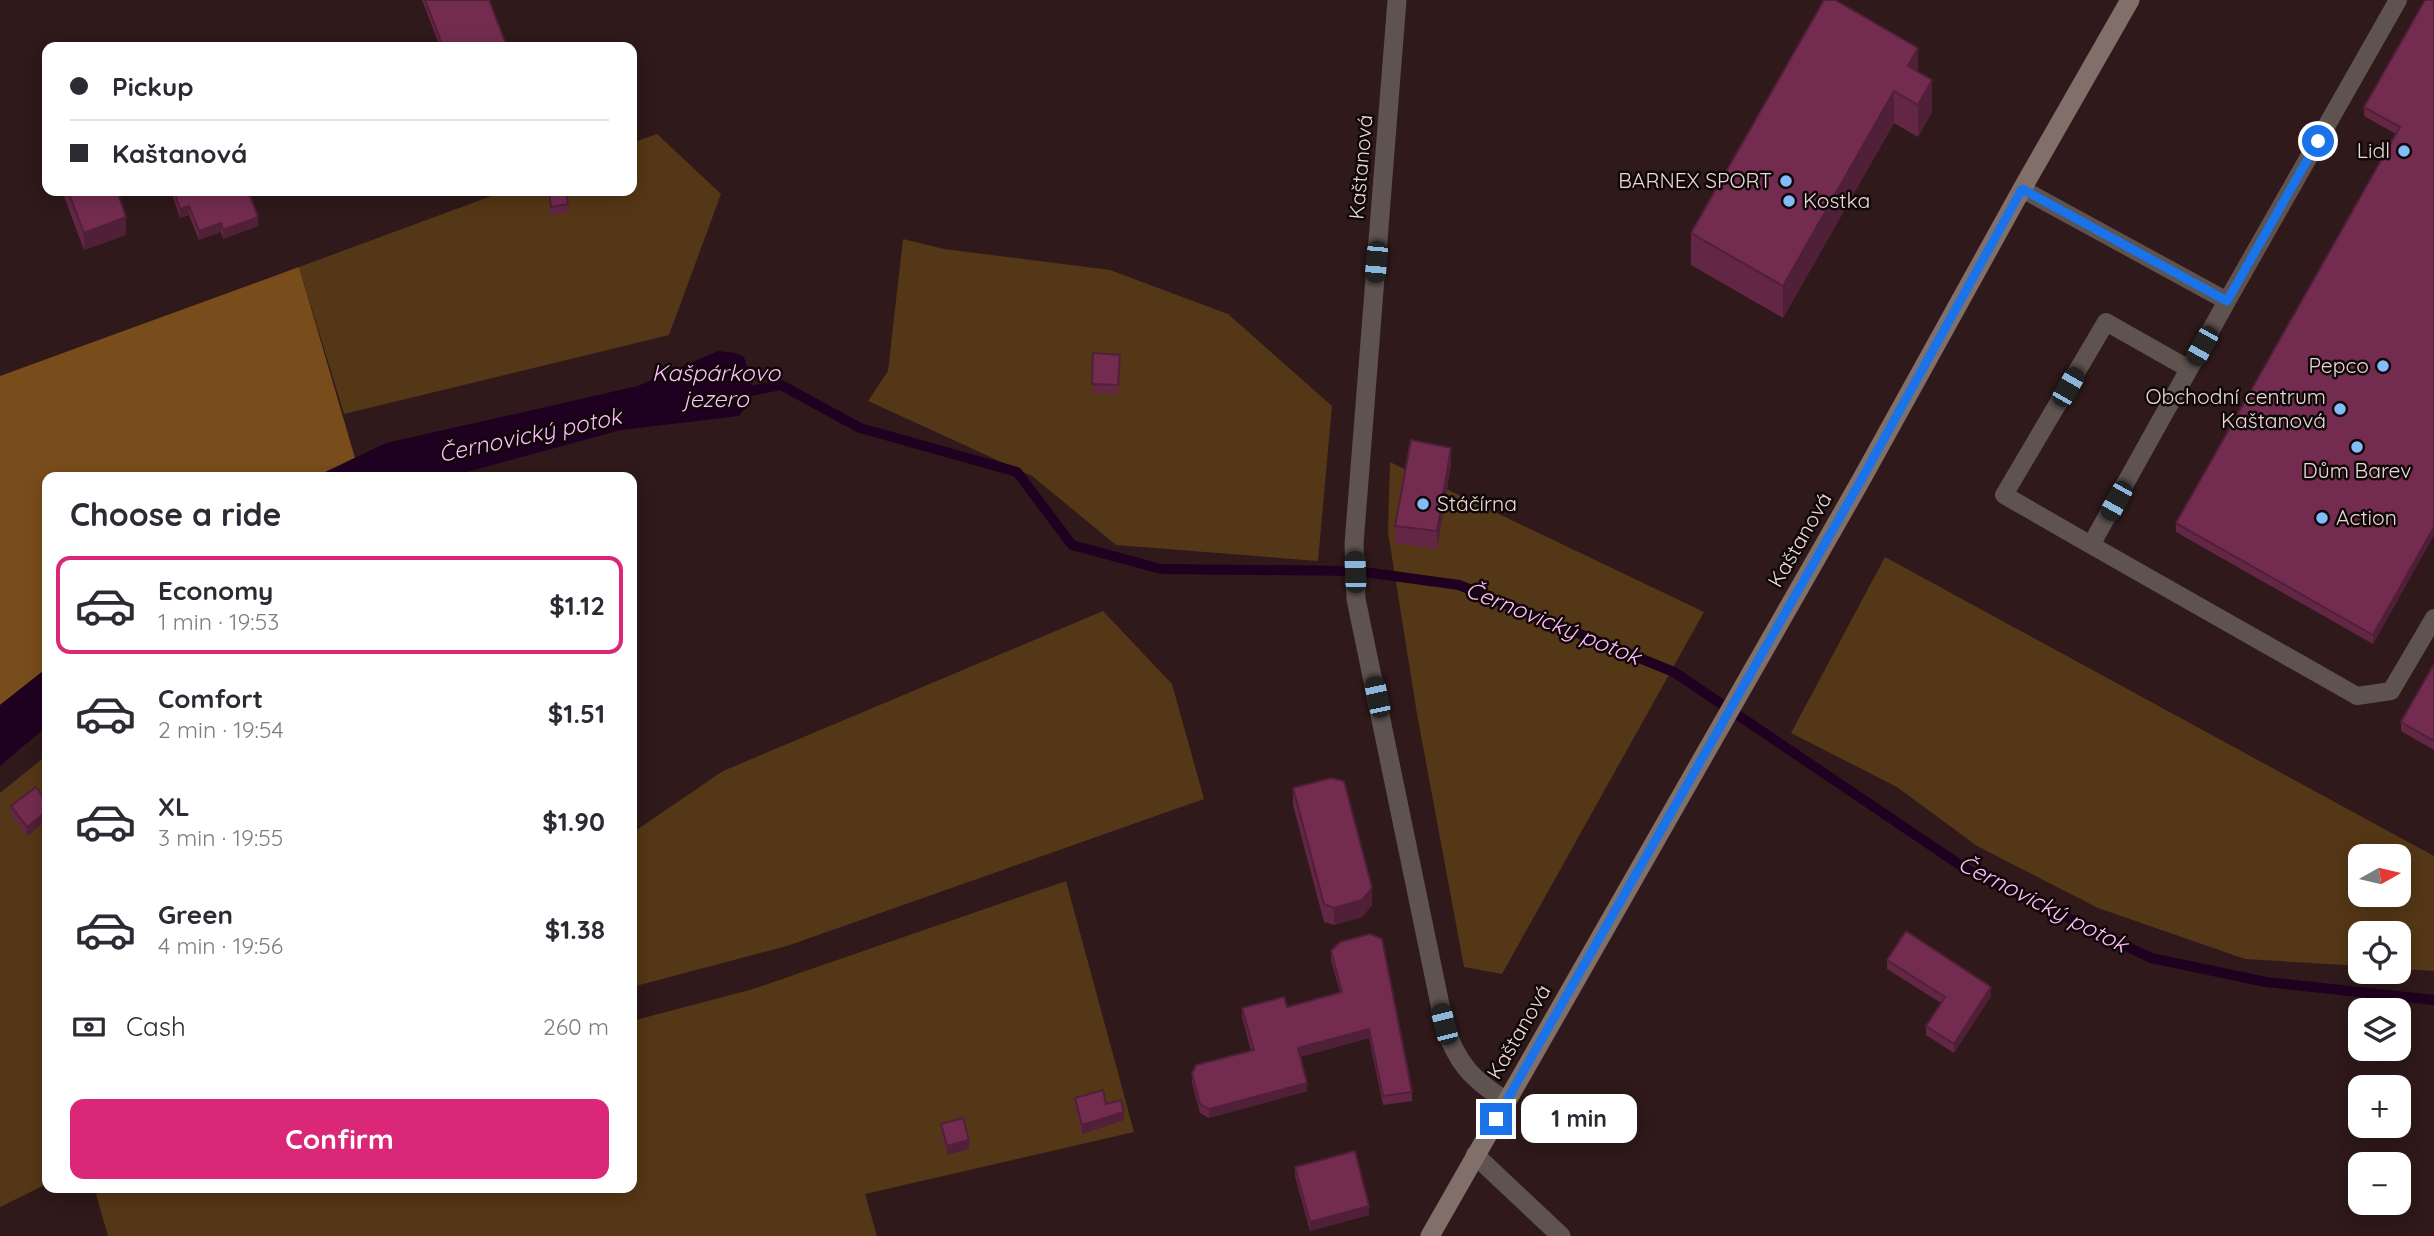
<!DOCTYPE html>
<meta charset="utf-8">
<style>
:root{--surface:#fff;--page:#f7f7f7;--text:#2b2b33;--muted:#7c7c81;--line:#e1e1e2;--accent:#db2777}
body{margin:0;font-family:Quicksand,sans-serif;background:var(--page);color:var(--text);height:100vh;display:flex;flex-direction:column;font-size:26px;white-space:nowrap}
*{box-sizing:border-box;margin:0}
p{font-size:23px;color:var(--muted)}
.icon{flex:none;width:38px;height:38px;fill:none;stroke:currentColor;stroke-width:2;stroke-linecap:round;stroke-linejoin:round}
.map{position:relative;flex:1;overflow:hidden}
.side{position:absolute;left:42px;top:472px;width:595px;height:721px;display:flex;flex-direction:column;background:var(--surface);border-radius:14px;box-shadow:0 4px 18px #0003}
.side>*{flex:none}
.banner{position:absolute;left:42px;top:42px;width:595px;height:154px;border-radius:14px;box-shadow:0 4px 18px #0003;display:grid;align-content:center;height:154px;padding:0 28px;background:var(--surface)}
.needle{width:46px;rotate:82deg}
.buttons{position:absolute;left:2348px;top:844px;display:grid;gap:14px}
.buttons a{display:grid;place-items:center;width:63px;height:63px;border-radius:14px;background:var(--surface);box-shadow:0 4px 18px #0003;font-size:35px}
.end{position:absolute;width:32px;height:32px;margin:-16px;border:9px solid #1a73e8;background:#fff;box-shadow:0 0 0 4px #fff}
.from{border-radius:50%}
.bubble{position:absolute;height:49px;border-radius:14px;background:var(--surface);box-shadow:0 4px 18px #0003;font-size:23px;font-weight:700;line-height:49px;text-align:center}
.car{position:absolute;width:21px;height:42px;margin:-21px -10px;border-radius:9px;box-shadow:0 0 5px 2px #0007;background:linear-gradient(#222 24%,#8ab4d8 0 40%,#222 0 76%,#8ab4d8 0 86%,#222 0)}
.banner b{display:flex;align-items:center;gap:24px;height:66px;font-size:26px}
.banner b+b{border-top:2px solid var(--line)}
.banner i{width:18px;height:18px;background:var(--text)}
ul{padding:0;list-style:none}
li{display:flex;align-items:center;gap:21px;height:98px;margin:0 14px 10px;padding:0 14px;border:4px solid transparent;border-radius:14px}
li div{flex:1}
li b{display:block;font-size:26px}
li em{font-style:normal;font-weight:700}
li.active{border-color:var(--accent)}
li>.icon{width:63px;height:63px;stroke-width:1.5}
h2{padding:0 28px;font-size:32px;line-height:84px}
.pay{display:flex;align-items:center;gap:18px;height:77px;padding:0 28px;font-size:26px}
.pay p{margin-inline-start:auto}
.cta{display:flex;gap:14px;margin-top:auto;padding:14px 28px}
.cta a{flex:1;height:80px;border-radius:14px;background:var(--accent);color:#fff;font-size:28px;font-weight:700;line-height:80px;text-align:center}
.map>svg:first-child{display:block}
</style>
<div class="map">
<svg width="2434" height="1236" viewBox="0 0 2434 1236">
<rect width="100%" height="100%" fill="#2f191a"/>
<!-- green -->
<path fill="#543716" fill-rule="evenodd" d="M 657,134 L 721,194 L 669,335 L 344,414 L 299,267 L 505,191 L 632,191 L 632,143 Z
M 903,239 L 944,249 L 1110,270 L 1228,314 L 1332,406 L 1318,561 L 1116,545 L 1032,476 L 868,401 L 888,371 Z
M 1390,462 L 1704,612 L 1502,974 L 1464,967 L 1417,714 L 1388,532 Z
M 1885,557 L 2434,856 L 2434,971 L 2399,969 L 2399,933 L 2361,933 L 2361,966 L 2245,959 L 2098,908 L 1977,846 L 1897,787 L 1791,733 ZM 2361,856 L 2399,856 L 2399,894 L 2361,894 Z
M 1103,611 L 1172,684 L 1204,799 L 787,946 L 632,987 L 632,833 L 723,771 Z
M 47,755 L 47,1184 L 0,1207 L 0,793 Z
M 1066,881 L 1134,1132 L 865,1194 L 877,1236 L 108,1236 L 96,1194 L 113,1188 L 632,1188 L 632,1021 L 753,989 Z"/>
<!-- forest -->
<path fill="#794d1b" d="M 299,267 L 355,458 L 313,478 L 47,478 L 47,668 L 0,705 L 0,376 Z"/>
<!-- water -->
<path fill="#1f0021" d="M 718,351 L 736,353 L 744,357 C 752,383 758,393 739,416 L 621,430 L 445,478 L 313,478 L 386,443 L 638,386 Z
M 47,668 L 47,726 L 0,766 L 0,705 Z"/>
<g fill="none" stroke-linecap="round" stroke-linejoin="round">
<!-- stream -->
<path stroke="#1f0021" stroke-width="10" d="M 740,393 L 781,385 L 860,428 L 1017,472 L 1072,545 L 1161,569 L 1357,571 L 1459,585 L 1674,672 L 1966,869 L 2151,958 L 2266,982 L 2434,1000"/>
<!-- service -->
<path stroke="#5e534f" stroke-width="18" d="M 2022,189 L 2227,301 L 2091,545 L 2357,696 L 2391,691 L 2434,618
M 2227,301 L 2398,0
M 2091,545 L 2004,495 L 2106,322 L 2189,369"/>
<!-- minor -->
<path stroke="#5e534f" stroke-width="19" d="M 1397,0 L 1354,544 L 1356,599 L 1444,1024 C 1457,1064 1472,1079 1506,1101
M 1475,1155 L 1561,1236"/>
<!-- secondary -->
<path stroke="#817069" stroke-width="19" d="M 1430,1236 L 1860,482 L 2022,189 L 2130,0"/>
</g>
<!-- wall -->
<path fill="#632645" d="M 422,0 L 489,0 L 507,47 L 440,47 Z
M 2434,0 L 2434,535 L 2373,644 L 2176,532 L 2176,523 L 2396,134 L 2364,116 L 2364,107 Z
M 1918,72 L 1932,112 L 1918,137 L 1894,123 L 1783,318 L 1691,265 L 1691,233 Z
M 62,191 L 117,191 L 126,235 L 84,250 Z
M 171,191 L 248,191 L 258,226 L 223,239 L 221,232 L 199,240 L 189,215 L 180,218 Z
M 548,191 L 566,191 L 568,213 L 551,215 Z
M 1093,353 L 1120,355 L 1118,394 L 1092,393 Z
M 1451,465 L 1437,549 L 1395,543 L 1395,526 Z
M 2434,664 L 2434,750 L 2401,731 L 2401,722 Z
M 1293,788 L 1372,905 L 1362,917 L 1334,925 L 1324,922 L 1293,805 Z
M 47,802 L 47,820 L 27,836 L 11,815 L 11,806 Z
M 1331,951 L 1412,1092 L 1412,1101 L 1383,1105 L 1369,1038 L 1300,1057 L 1307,1091 L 1209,1118 L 1200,1113 L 1192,1083 L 1192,1074 L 1251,1051 L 1242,1017 L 1242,1008 L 1287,1007 L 1340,992 L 1331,960 Z
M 1887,960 L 1991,996 L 1954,1053 L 1926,1035 L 1926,1026 L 1941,1003 L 1887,969 Z
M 1075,1098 L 1106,1104 L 1124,1120 L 1082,1134 L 1075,1106 Z
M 941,1124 L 969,1149 L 947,1155 L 941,1133 Z
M 1295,1167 L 1369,1215 L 1310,1231 L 1295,1176 Z"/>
<!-- shaded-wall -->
<path fill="#501f38" d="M 1918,48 L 1918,80 L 1908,66 Z
M 1932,80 L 1932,112 L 1918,137 L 1918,105 Z
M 1894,91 L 1894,123 L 1783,318 L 1783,286 Z
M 189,206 L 189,215 L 180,218 L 180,209 Z
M 126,217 L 126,235 L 84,250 L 84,233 Z
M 258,217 L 258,226 L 223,239 L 223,230 Z
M 221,223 L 221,232 L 199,240 L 199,231 Z
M 1451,448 L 1451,465 L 1437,549 L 1437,531 Z
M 2434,527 L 2434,535 L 2373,644 L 2373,635 Z
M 47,811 L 47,820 L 27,836 L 27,827 Z
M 1372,888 L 1372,905 L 1362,917 L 1334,925 L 1334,908 Z
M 1991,987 L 1991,996 L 1954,1053 L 1954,1044 Z
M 1369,1029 L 1369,1038 L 1298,1057 L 1298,1048 Z
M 1307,1083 L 1307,1091 L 1209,1118 L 1209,1109 Z
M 1124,1112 L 1124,1120 L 1082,1134 L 1082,1125 Z
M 969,1140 L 969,1149 L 947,1155 L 947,1146 Z
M 1369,1206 L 1369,1215 L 1310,1231 L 1310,1222 Z"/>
<!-- building -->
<path fill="#732c50" stroke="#501f38" stroke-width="2" d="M 425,0 L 489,0 L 507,47 L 458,47 L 457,44 L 447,47 L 443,47 Z
M 1824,0 L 1835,0 L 1918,48 L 1908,66 L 1932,80 L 1918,105 L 1894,91 L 1783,286 L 1691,233 Z
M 2425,0 L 2434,0 L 2434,527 L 2373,635 L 2176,523 L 2400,127 L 2364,107 Z
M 372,43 L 374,47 L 362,47 Z
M 68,191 L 117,191 L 126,217 L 84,233 Z
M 174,191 L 248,191 L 258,217 L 223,230 L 221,223 L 199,231 L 189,206 L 180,209 Z
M 549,191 L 566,191 L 568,204 L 551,207 Z
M 1093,353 L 1120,355 L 1118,385 L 1092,384 Z
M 1411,440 L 1451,448 L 1437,531 L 1395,526 Z
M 2434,664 L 2434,741 L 2401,722 Z
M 1331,778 L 1344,781 L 1372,888 L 1362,900 L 1334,908 L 1324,904 L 1293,788 Z
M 36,787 L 47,802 L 47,811 L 27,827 L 11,806 Z
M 1906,931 L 1991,987 L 1954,1044 L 1926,1026 L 1945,997 L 1887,960 Z
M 1370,934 L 1382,939 L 1412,1092 L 1383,1096 L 1369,1029 L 1298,1048 L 1307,1083 L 1209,1109 L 1200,1104 L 1192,1074 L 1196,1065 L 1254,1050 L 1242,1008 L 1284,997 L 1287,1007 L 1342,992 L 1331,951 L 1340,942 Z
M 1103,1090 L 1106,1104 L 1121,1100 L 1124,1112 L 1082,1125 L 1075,1098 Z
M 963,1118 L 969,1140 L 947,1146 L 941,1124 Z
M 1355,1151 L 1369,1206 L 1310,1222 L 1295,1167 Z"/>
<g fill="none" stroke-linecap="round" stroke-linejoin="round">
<!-- route -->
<path stroke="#1a73e8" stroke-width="9" d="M 1496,1119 L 1860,482 L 2022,189 L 2227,301 L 2318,141"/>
</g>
<!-- markers -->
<g fill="#84bcfb" stroke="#100707" stroke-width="2.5">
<circle cx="2404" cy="151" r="7"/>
<circle cx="1786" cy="181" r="7"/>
<circle cx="1789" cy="201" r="7"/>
<circle cx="2383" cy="366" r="7"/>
<circle cx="2340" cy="409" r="7"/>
<circle cx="2357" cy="447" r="7"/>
<circle cx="1423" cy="504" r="7"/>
<circle cx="2322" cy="518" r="7"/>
</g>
<g text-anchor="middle" stroke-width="5" stroke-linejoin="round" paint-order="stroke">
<!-- poi labels -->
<g font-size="21" fill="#e9d9da" stroke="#100707" text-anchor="end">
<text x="2390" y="158">Lidl</text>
<text x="1772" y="188">BARNEX SPORT</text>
<text x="1803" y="208" text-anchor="start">Kostka</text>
<text x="2369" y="373">Pepco</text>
<text x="2326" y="404">Obchodní centrum<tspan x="2326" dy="24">Kaštanová</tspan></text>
<text x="2357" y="478" text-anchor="middle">Dům Barev</text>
<text x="1437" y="511" text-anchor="start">Stáčírna</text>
<text x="2336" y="525" text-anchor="start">Action</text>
</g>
<!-- street labels -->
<g font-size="21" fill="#e9d9da" stroke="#100707">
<text transform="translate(1361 167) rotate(-85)" y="7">Kaštanová</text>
<text transform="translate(1800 540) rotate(-60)" y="7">Kaštanová</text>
<text transform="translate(1519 1032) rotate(-60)" y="7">Kaštanová</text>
</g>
<!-- water labels -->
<g font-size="23" font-style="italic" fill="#ffbdfe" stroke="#100707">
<text x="716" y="381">Kašpárkovo<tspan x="716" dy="26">jezero</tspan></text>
<text transform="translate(530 435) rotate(-12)" y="8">Černovický potok</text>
<text transform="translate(1553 623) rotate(22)" y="8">Černovický potok</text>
<text transform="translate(2043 904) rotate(27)" y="8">Černovický potok</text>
</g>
</g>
</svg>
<div class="buttons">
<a><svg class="needle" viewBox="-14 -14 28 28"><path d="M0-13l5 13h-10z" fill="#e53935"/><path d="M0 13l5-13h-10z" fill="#7c7c81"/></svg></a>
<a><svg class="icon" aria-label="locate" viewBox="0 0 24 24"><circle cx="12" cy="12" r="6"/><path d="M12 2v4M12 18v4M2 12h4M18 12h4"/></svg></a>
<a><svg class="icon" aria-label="layers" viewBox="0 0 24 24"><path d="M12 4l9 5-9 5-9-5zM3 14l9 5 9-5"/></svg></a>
<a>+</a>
<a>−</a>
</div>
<i class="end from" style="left:2318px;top:141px"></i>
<i class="end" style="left:1496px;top:1119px"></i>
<div class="bubble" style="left:1521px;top:1094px;width:116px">1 min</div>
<i class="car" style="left:1376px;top:262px;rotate:185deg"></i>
<i class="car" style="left:2202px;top:346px;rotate:209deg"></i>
<i class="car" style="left:2068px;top:387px;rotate:30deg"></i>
<i class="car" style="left:2116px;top:501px;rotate:209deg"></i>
<i class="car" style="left:1355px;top:572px;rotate:358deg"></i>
<i class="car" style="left:1377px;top:697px;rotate:348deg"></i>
<i class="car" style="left:1444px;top:1024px;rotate:346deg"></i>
<div class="banner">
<b><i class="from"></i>Pickup</b>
<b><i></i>Kaštanová</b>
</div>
<section class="side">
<h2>Choose a ride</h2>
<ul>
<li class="active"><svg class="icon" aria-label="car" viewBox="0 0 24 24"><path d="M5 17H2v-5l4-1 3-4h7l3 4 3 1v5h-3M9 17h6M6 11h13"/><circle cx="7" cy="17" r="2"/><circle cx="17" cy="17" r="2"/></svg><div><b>Economy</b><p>1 min · 19:53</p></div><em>$1.12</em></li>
<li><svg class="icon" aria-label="car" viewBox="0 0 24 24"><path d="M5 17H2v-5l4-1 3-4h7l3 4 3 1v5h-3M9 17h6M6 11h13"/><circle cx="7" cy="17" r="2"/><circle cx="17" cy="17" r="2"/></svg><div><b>Comfort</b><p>2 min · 19:54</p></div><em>$1.51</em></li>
<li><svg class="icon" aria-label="car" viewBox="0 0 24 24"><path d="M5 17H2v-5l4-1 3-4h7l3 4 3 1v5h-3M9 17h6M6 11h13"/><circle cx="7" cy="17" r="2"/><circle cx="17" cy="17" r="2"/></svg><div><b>XL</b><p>3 min · 19:55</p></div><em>$1.90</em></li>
<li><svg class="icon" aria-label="car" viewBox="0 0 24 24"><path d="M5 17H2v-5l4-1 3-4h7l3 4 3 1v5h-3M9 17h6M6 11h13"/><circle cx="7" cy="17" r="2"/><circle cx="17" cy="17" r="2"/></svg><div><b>Green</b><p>4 min · 19:56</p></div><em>$1.38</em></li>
</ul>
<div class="pay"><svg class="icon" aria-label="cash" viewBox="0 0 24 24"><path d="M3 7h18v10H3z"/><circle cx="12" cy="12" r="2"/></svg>Cash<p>260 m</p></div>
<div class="cta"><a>Confirm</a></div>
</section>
</div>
